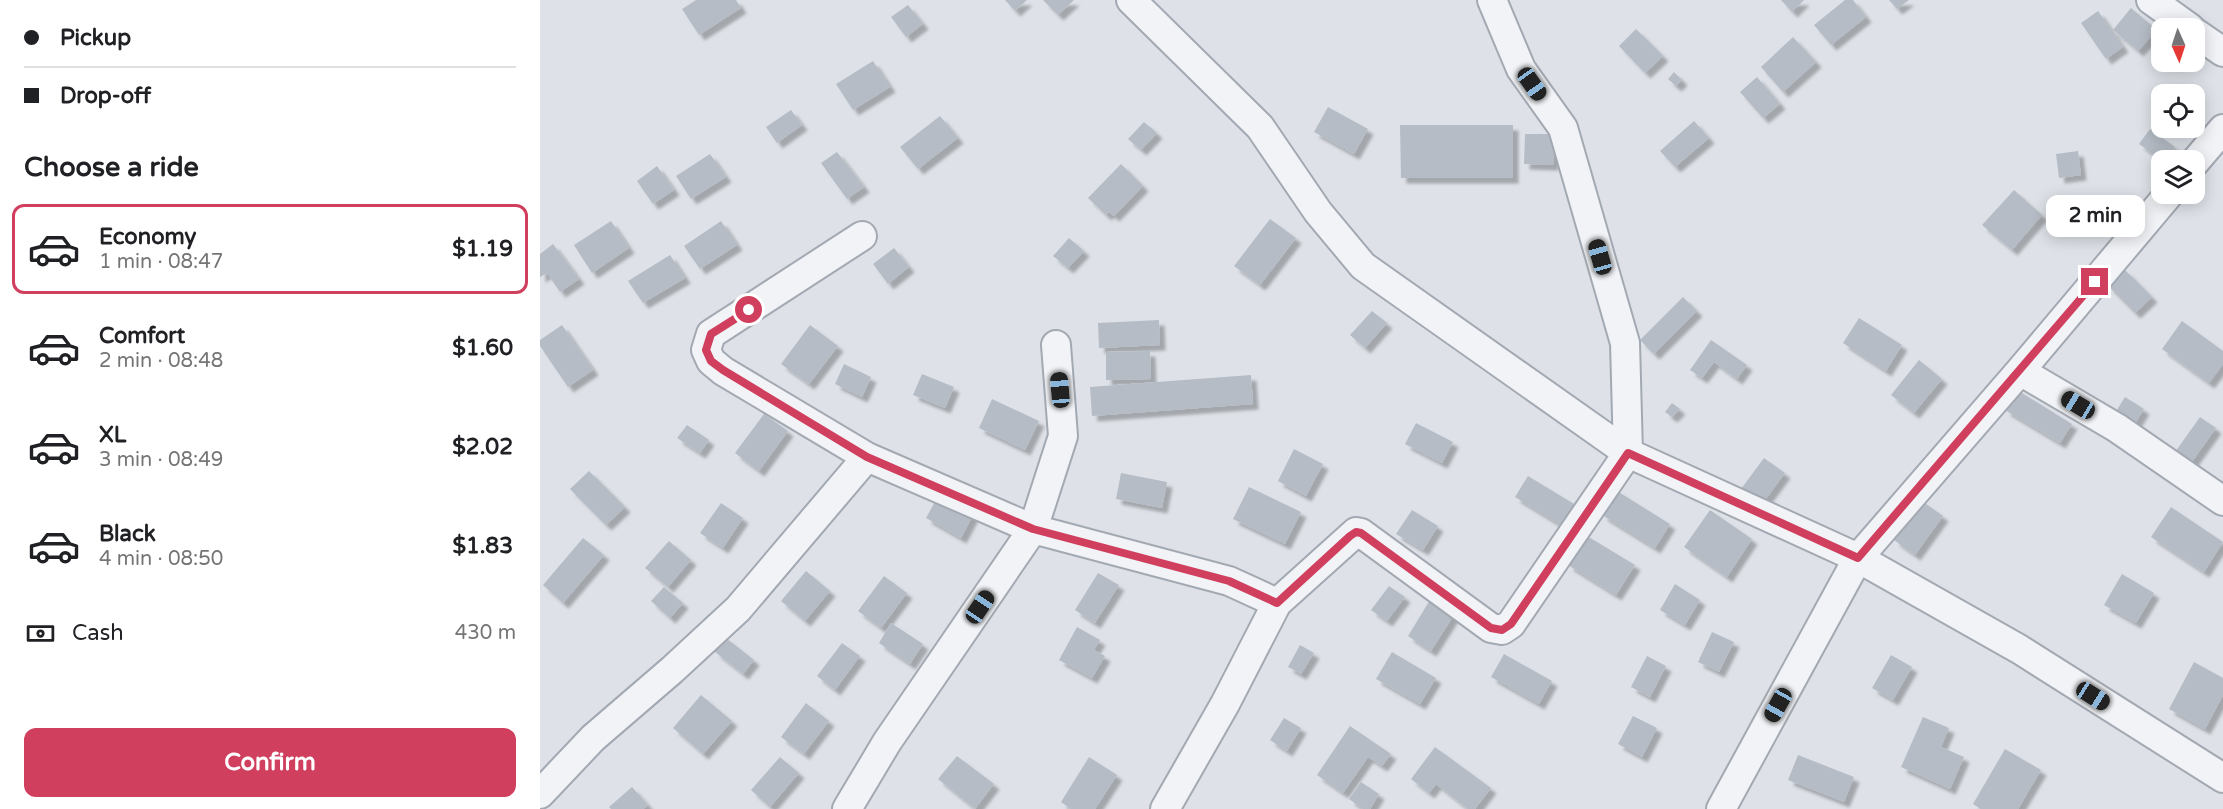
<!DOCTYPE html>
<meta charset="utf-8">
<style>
:root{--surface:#fff;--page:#f2f2f2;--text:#202124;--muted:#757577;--line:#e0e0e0;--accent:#d13f5e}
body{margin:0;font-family:"Varela Round",sans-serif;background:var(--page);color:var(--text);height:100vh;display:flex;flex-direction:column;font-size:22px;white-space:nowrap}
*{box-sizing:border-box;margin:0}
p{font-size:20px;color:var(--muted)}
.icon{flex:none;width:33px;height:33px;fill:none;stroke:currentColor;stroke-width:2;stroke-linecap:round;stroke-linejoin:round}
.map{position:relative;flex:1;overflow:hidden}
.side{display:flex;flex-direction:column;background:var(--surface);width:540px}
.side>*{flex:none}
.banner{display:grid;align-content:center;height:132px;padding:0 24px;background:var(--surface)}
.needle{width:39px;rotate:177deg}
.fabs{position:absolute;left:1611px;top:18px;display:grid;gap:12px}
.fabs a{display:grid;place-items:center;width:54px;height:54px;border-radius:12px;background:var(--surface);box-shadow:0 3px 15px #0003;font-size:30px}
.end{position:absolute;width:27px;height:27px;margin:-14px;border:8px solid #d13f5e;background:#fff;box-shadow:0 0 0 3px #fff}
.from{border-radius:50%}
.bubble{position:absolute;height:42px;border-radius:12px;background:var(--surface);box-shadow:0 3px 15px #0003;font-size:20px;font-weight:700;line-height:42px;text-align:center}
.car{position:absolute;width:18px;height:36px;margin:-18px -9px;border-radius:8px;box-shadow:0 0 4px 2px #0007;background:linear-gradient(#222 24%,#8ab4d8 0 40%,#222 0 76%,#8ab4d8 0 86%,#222 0)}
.banner b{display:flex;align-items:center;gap:21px;height:57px;font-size:22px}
.banner b+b{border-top:2px solid var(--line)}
.banner i{width:15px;height:15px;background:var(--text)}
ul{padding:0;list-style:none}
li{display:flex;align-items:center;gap:18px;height:90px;margin:0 12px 9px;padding:0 12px;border:3px solid transparent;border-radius:12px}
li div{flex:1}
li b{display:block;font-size:22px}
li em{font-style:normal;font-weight:700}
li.on{border-color:var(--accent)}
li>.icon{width:54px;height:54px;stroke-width:1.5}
h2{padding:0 24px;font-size:27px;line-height:72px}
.pay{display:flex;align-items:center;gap:15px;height:66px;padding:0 24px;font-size:22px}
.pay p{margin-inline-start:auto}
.action{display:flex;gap:12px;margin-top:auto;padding:12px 24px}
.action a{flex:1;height:69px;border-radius:12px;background:var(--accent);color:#fff;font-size:24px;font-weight:700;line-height:69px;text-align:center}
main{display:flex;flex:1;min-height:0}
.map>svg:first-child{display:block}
</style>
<main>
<section class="side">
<div class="banner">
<b><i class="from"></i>Pickup</b>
<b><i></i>Drop-off</b>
</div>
<h2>Choose a ride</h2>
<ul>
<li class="on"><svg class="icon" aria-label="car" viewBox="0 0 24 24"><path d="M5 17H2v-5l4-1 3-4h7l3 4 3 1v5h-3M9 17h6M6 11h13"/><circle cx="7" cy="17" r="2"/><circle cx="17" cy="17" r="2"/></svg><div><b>Economy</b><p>1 min · 08:47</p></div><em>$1.19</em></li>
<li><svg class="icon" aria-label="car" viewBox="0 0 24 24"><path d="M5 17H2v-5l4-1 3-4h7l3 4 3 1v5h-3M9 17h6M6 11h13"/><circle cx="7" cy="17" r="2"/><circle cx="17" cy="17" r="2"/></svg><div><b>Comfort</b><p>2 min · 08:48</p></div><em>$1.60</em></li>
<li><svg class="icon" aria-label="car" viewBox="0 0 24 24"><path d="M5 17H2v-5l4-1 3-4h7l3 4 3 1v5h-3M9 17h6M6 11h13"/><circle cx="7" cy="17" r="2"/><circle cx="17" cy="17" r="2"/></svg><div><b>XL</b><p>3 min · 08:49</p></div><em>$2.02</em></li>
<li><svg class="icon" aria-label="car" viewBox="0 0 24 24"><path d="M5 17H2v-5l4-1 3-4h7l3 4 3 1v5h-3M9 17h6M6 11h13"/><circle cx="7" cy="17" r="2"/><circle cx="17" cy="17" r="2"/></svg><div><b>Black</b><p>4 min · 08:50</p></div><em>$1.83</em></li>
</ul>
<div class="pay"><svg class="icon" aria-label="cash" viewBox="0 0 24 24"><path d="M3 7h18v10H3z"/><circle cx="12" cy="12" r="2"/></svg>Cash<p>430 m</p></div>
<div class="action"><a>Confirm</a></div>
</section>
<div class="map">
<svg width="1683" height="809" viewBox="0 0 1683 809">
<defs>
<filter id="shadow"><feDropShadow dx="5.5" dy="5.5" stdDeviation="1.5" flood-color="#0004"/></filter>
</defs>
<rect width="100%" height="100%" fill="#dee2e8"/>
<!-- building -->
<path fill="#b5bcc5" filter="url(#shadow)" d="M 156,0 L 196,0 L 201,8 L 159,35 L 142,9 Z
M 465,0 L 487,0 L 475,11 Z
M 503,0 L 534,0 L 518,15 Z
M 1241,0 L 1264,0 L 1252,12 Z
M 1305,0 L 1313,0 L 1326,17 L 1291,45 L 1274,25 Z
M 1349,0 L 1369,0 L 1357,9 Z
M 368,5 L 383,24 L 366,37 L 351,17 Z
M 1591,8 L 1617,30 L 1598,51 L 1573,30 Z
M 1558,11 L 1583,47 L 1566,59 L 1541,23 Z
M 1096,29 L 1123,56 L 1105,73 L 1079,46 Z
M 1253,37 L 1276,62 L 1243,92 L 1221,67 Z
M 333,61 L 350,87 L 313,110 L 296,84 Z
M 1134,72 L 1142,80 L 1136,86 L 1128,79 Z
M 1217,77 L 1240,104 L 1223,118 L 1200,92 Z
M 788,107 L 828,129 L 814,154 L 774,132 Z
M 251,110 L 262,125 L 237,143 L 226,127 Z
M 400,116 L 418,138 L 378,169 L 360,147 Z
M 1154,121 L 1169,138 L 1135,167 L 1120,151 Z
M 604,122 L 617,133 L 601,150 L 588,139 Z
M 860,125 L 973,125 L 973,178 L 861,178 Z
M 1610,129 L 1635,147 L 1626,160 L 1622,160 L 1599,144 Z
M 985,134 L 1014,134 L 1013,165 L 984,164 Z
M 1538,151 L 1541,175 L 1519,178 L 1516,154 Z
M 297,152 L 324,187 L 307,199 L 281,163 Z
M 170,154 L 186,177 L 151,199 L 136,176 Z
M 581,164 L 603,186 L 574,216 L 569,212 L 566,215 L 548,198 Z
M 117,166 L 134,190 L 113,204 L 97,181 Z
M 1474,190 L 1502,215 L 1472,250 L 1442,225 Z
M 730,219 L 756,238 L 720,285 L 694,266 Z
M 71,221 L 89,248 L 52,273 L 34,245 Z
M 181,221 L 197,245 L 160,269 L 144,246 Z
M 529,238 L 544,251 L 528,268 L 513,256 Z
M 13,244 L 39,279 L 20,292 L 7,273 L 0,277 L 0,254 Z
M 354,248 L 369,267 L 348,284 L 333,264 Z
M 130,255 L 145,278 L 103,303 L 88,281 Z
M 1585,270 L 1612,297 L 1595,313 L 1568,286 Z
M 1143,297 L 1157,311 L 1114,354 L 1100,340 Z
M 832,311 L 847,323 L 825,348 L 810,335 Z
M 1319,318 L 1362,345 L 1346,371 L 1303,343 Z
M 619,320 L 620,345 L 559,348 L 558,323 Z
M 1642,321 L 1683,351 L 1683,364 L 1669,383 L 1622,349 Z
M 22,325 L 53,370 L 28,387 L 0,346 L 0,340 Z
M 270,325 L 298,346 L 269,384 L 241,364 Z
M 1171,340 L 1207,365 L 1197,379 L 1174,362 L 1162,378 L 1150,370 Z
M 610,351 L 611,379 L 566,380 L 566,352 Z
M 1379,360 L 1402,379 L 1374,413 L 1351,395 Z
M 304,364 L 331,377 L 322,397 L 295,384 Z
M 382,374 L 414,387 L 405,408 L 373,395 Z
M 711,375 L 713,404 L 552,416 L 550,387 Z
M 1477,390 L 1532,424 L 1520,443 L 1465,410 Z
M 1585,397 L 1604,409 L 1594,425 L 1575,413 Z
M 452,399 L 499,421 L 485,450 L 439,428 Z
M 1132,403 L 1140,409 L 1132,417 L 1125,412 Z
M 224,414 L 248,431 L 219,471 L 195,453 Z
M 1660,417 L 1676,428 L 1649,466 L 1633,455 Z
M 876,423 L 913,442 L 902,463 L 865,444 Z
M 147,425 L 169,440 L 160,453 L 137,438 Z
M 754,449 L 783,464 L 766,496 L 738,481 Z
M 1224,458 L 1245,473 L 1222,504 L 1201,489 Z
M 49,471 L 85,507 L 66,525 L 30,489 Z
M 581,473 L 627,482 L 622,508 L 576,499 Z
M 988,476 L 1034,504 L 1021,525 L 975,497 Z
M 709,487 L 761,512 L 745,544 L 693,519 Z
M 1077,491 L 1130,524 L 1115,548 L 1062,515 Z
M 398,496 L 433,515 L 421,538 L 386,518 Z
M 1382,501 L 1403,516 L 1375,555 L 1354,540 Z
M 181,503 L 203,518 L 183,548 L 160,533 Z
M 1631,507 L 1683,542 L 1664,572 L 1611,537 Z
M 872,510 L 898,526 L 883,550 L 856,534 Z
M 1170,510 L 1212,539 L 1187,577 L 1144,547 Z
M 1047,536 L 1095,565 L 1076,595 L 1028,565 Z
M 43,538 L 64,555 L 23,603 L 3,585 Z
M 129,541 L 151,560 L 128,587 L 105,568 Z
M 266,571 L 290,591 L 265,621 L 241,601 Z
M 558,573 L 579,585 L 555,623 L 535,610 Z
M 1582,574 L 1614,593 L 1596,623 L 1564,605 Z
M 344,576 L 367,593 L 341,628 L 318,611 Z
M 1135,584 L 1160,600 L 1145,625 L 1120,610 Z
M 849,586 L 865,597 L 847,621 L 831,610 Z
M 124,587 L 143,603 L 130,618 L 111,601 Z
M 893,595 L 917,610 L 891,651 L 868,636 Z
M 351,623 L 383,644 L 370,664 L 339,643 Z
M 537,627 L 560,640 L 554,650 L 565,656 L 552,678 L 519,660 Z
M 1172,632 L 1194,642 L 1179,672 L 1158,662 Z
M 186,638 L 214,660 L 203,674 L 175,652 Z
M 302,643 L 320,656 L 295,690 L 277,676 Z
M 760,645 L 774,653 L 761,674 L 748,667 Z
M 852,652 L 896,678 L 880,704 L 836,679 Z
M 964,654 L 1012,681 L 999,704 L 951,677 Z
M 1351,655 L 1372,667 L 1353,700 L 1332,688 Z
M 1107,656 L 1126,666 L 1110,697 L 1091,687 Z
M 1654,662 L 1683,678 L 1683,695 L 1665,729 L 1629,709 Z
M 161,695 L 192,721 L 163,754 L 133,728 Z
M 266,703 L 289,721 L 264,754 L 241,737 Z
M 1093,716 L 1117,728 L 1102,757 L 1078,744 Z
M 1383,717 L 1409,728 L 1401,747 L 1424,757 L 1410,789 L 1361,767 Z
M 744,718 L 761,728 L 747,751 L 730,740 Z
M 810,726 L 851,754 L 842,766 L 828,757 L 803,793 L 777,775 Z
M 895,747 L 951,788 L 935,809 L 928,809 L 896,784 L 889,793 L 871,779 Z
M 1465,749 L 1501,770 L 1478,809 L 1441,809 L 1433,804 Z
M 1258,755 L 1314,777 L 1304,802 L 1248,780 Z
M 417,756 L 454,784 L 435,809 L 398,779 Z
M 240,757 L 259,773 L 230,807 L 211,790 Z
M 549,757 L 577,775 L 555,809 L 531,809 L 521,802 Z
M 821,782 L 839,794 L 830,809 L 823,809 L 809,799 Z
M 92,787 L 108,805 L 103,809 L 71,809 L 69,807 Z"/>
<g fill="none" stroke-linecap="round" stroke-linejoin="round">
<!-- minor casing -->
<g stroke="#a3a9b2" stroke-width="32">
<path id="minor" d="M 591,0 L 720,127 L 778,212 L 823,266 L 1088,453 L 1318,558 L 1479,649 L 1683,778
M 1611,0 L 1650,28
M 1654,32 L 1683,52
M 1654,163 L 1683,129
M 322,236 L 171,334 L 166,350 L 171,361 L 183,371 L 327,457 L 493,529 L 689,581 L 737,603 L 816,532 L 821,533 L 951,628 L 962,630 L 971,624 L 1088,453 L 1085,343 L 1023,128 L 981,69 L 952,0
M 1480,371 L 1577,428 L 1683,501
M 0,794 L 53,738 L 132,670 L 198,609 L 327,457
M 307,809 L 347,742 L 493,529 L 523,436 L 516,345
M 625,809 L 685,704 L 737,603
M 1181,809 L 1318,558 L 1480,371 L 1629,194"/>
</g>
<!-- minor -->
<use href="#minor" stroke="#f1f3f6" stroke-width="28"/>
</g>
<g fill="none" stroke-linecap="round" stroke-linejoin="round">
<!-- route -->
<path stroke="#d13f5e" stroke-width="8" d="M 209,310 L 171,334 L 166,350 L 171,361 L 183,370 L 327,457 L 493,529 L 689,581 L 737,603 L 810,536 L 816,532 L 821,533 L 951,628 L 962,630 L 971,624 L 1088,453 L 1318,558 L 1555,282"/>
</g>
</svg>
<div class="fabs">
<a><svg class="needle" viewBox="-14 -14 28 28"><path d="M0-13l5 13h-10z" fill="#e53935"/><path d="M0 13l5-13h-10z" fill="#757577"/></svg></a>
<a><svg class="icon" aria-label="locate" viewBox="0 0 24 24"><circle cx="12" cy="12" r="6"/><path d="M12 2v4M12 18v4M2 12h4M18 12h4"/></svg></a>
<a><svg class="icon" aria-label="layers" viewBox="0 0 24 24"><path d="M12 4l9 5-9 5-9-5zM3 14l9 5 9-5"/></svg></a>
</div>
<i class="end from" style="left:209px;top:310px"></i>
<i class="end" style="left:1555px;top:282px"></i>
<div class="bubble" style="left:1506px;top:195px;width:99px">2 min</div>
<i class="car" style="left:992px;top:84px;rotate:145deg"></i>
<i class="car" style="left:1060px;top:257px;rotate:344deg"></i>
<i class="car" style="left:520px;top:390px;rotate:355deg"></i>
<i class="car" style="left:1538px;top:405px;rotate:301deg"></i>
<i class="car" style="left:440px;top:607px;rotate:34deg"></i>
<i class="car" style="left:1553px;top:696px;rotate:122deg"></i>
<i class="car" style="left:1238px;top:705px;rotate:209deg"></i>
</div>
</main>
